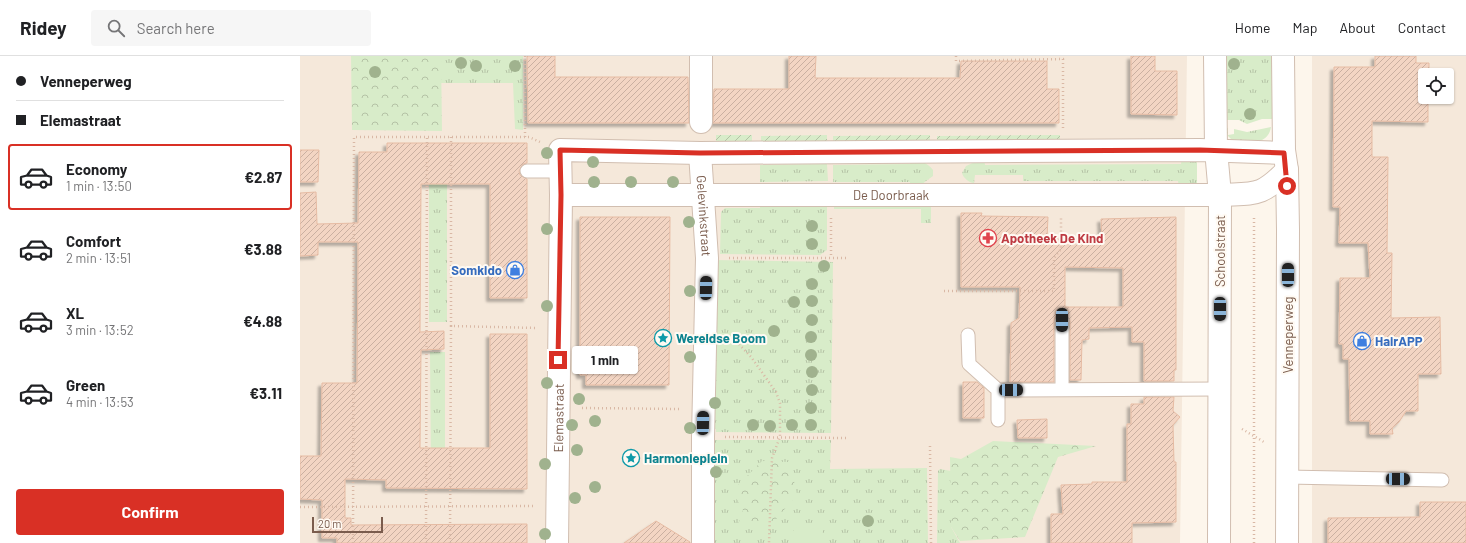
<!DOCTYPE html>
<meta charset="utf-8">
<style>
:root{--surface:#fff;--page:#f6f6f6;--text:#202124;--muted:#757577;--line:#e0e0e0;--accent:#d93025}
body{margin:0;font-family:Barlow,sans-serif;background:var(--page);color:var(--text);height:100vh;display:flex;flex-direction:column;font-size:15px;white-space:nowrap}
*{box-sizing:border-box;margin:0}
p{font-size:13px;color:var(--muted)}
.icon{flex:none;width:22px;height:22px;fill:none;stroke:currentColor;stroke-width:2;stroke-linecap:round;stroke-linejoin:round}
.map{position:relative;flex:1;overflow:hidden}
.panel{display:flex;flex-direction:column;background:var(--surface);width:300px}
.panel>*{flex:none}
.hud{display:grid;align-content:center;height:88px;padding:0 16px;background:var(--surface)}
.controls{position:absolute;left:1118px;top:12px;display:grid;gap:8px}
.controls a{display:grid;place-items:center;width:36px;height:36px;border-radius:4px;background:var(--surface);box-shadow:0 1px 3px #0004;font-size:20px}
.scale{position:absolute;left:12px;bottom:10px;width:71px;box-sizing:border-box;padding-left:4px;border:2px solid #7a5c4d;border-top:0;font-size:11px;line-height:14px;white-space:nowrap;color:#7a5c4d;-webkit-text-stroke:3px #fffaf3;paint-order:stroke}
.end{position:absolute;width:18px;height:18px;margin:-9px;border:5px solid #d93025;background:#fff;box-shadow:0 0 0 2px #fff}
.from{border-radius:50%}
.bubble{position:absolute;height:28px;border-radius:4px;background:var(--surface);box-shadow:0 1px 3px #0004;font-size:13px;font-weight:700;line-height:28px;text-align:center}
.car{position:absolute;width:12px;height:24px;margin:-12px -6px;border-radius:5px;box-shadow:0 0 3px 1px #0007;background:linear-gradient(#222 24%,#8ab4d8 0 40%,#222 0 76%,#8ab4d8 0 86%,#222 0)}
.hud b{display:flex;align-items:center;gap:14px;height:38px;font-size:15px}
.hud b+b{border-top:1px solid var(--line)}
.hud i{width:10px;height:10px;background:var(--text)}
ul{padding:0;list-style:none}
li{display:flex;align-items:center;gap:12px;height:66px;margin:0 8px 6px;padding:0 8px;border:2px solid transparent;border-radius:4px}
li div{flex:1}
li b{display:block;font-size:15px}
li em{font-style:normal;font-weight:700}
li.selected{border-color:var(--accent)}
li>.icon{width:36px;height:36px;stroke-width:1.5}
.button{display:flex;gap:8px;margin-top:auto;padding:8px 16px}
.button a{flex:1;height:46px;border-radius:4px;background:var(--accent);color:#fff;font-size:16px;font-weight:700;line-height:46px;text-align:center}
header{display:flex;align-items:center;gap:24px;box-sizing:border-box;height:56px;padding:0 20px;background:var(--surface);border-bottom:1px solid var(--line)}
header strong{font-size:19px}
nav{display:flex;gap:22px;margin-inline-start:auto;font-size:14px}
.search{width:280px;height:36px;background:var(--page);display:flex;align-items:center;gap:10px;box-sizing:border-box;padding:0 14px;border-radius:4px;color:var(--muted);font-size:15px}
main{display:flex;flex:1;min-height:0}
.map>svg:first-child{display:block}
</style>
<header>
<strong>Ridey</strong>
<div class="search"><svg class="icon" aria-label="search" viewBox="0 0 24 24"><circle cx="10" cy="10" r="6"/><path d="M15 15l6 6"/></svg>Search here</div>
<nav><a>Home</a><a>Map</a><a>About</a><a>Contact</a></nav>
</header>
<main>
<section class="panel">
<div class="hud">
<b><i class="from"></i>Venneperweg</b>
<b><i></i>Elemastraat</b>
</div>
<ul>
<li class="selected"><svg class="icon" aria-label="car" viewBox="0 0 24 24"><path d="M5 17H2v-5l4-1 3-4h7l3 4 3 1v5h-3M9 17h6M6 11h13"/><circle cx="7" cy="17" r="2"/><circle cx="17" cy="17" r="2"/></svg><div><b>Economy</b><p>1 min · 13:50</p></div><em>€2.87</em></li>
<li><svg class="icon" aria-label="car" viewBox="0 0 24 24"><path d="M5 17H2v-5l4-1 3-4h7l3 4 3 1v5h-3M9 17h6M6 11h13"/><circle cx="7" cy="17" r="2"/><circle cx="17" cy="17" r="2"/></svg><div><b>Comfort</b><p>2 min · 13:51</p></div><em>€3.88</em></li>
<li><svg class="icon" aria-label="car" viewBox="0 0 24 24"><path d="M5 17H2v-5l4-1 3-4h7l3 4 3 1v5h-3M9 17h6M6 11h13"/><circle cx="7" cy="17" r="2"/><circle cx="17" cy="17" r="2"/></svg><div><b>XL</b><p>3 min · 13:52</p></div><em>€4.88</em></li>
<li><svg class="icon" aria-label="car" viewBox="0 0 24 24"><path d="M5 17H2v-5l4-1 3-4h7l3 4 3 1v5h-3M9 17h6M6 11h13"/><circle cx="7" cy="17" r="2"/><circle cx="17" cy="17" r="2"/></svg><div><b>Green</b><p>4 min · 13:53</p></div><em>€3.11</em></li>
</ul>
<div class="button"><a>Confirm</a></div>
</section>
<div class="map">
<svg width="1166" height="487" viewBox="0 0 1166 487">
<defs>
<pattern id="grass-tufts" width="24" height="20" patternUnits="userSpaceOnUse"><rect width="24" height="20" fill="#d8ecc9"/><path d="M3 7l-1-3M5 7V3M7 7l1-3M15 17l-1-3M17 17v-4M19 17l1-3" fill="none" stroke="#b4c2a5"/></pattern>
<pattern id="forest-crowns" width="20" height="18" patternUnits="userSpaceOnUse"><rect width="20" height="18" fill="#d8ecc9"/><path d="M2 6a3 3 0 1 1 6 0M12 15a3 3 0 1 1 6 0" fill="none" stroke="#b4c2a5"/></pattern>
<pattern id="garden-furrows" width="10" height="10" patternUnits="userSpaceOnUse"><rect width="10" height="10" fill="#d8ecc9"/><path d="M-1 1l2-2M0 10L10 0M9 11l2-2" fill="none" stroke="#b4c2a5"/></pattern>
<pattern id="building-hatch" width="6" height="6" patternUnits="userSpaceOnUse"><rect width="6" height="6" fill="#f3d5c3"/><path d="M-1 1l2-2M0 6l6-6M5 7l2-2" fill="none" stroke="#cab0a1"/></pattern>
<filter id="shadow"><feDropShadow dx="-3.5" dy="3.5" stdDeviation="1" flood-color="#0004"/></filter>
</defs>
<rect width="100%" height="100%" fill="#fdf6ec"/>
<!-- residential -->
<path fill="#f5e8da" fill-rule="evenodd" d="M 0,0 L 887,0 L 880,487 L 0,487 Z
M 1012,0 L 1166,0 L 1166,487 L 1012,487 ZM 1125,19 L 1147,19 L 1147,41 L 1125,41 Z"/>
<!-- grass -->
<path fill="url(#grass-tufts)" d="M 51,0 L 223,0 L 223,74 L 215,73 L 213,27 L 141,27 L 141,15 Z
M 926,0 L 972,0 L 972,63 L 962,63 L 947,68 L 939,64 L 926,64 Z
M 971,71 C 968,90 948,86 934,86 L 928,80 L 925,72 L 928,72 L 928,79 L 934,78 L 934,73 L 947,76 Z
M 129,95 L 147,96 L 147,266 L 129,266 Z
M 882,101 L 897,101 L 897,132 L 879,132 L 878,125 L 723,125 L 723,119 L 675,119 L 674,127 C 670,127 663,122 662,117 L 666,110 L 684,102 L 685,109 L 881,108 Z
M 611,103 C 620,105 627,106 633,114 L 633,120 L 622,128 L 610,130 L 610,126 L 533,126 L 533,109 L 610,108 Z
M 527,108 L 528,125 L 460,126 L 460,109 Z
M 460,144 L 527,145 L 527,194 L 520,199 L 420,198 L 421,156 L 425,152 L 460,152 Z
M 631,148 L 631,167 L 621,167 L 621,153 L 534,153 L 534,149 Z
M 412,204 L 533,206 L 531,377 L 416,376 L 416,373 L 411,373 C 418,317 415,261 412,204 Z
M 130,296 L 145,296 L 145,417 L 131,417 Z
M 415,384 L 531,384 L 530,413 L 627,412 L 628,487 L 412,487 L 411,465 L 414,464 L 415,425 L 412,424 L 411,397 L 415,396 Z
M 640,413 L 651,415 L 651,471 L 660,487 L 637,487 L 638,415 Z"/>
<!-- forest -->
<path fill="url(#forest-crowns)" d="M 51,0 L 141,0 L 142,75 L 52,74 Z
M 693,385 L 796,390 L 758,401 L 725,481 L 660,485 L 651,471 L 650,401 L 661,403 Z
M 462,405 L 490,406 L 497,439 L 470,470 L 438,469 L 443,454 L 432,435 Z"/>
<!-- garden -->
<path fill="url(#garden-furrows)" d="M 416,79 L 452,79 L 452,88 L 416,88 Z
M 527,79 L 527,88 L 461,88 L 461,80 Z
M 630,79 L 630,87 L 533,88 L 533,80 Z
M 760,79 L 760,88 L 637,88 L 637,80 Z"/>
<!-- pitch -->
<path fill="#d8ecc9" d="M 494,471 L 523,473 L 522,487 L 493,487 Z"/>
<!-- building -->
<path fill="url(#building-hatch)" stroke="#e6bba3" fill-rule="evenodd" filter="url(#shadow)" d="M 227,0 L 255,0 L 255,21 L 388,21 L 389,67 L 228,67 Z
M 489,0 L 516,0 L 515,22 L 660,22 L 661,5 L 747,5 L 747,33 L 759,33 L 759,67 L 413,67 L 414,33 L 489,33 Z
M 831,0 L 855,0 L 855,15 L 877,15 L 877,59 L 831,58 Z
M 1075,0 L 1116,0 L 1116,7 L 1129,7 L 1129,19 L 1125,19 L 1125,41 L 1128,41 L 1128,66 L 1072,65 L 1072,101 L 1088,101 L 1087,197 L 1092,197 L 1091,262 L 1140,261 L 1141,318 L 1118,318 L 1118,355 L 1106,355 L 1099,366 L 1092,372 L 1093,378 L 1070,378 L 1070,365 L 1050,365 L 1049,303 L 1043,303 L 1043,288 L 1039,288 L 1040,222 L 1070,222 L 1068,187 L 1039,187 L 1040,151 L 1033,151 L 1034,11 L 1075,11 Z
M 87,87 L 227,87 L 227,107 L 223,108 L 219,115 L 220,119 L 227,123 L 227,242 L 190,242 L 190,128 L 121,128 L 120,276 L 144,275 L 144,293 L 121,294 L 120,392 L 190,392 L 190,278 L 227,278 L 227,433 L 86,432 L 86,424 L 45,423 L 45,462 L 51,462 L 51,469 L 227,468 L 227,487 L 37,487 L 37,482 L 22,482 L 22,444 L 0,443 L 0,400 L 21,400 L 22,327 L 57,327 L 58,204 L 58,186 L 18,186 L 18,199 L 0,200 L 0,137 L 16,136 L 17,168 L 58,167 L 59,96 L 87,96 Z
M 0,94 L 19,94 L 18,126 L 0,126 Z
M 661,157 L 682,157 L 681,160 L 748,161 L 747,182 L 802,183 L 801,163 L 876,161 L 876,314 L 874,314 L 874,325 L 844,325 L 844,286 L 832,286 L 832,271 L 789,272 L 789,283 L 782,284 L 781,324 L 770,324 L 770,265 L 766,258 L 762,257 L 755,261 L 754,265 L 754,326 L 710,326 L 711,267 L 719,262 L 720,231 L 661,231 ZM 765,211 L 823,212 L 823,251 L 765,251 Z
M 280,161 L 370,161 L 369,329 L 286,329 L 286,319 L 280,319 Z
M 663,326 L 677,326 L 684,332 L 684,362 L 663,362 Z
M 844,341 L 874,341 L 873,355 L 880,361 L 873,369 L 874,406 L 876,406 L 876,466 L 832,467 L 832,487 L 751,487 L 751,458 L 763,458 L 761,429 L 792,428 L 792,426 L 827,426 L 827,368 L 831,368 L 831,348 L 844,348 Z
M 747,363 L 747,382 L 718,382 L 717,364 Z
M 1120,446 L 1166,446 L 1166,487 L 1028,487 L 1028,462 L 1120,461 Z
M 356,465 L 390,486 L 390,487 L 324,487 Z"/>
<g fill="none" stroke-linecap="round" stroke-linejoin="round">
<!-- lane casing -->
<g stroke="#d1beb0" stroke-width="15">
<path id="lane" d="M 227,115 L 260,115
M 762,265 L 762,334
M 668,279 L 669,308 L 698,334 L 919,333
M 698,364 L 698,334
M 987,421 L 1142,424"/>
</g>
<!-- street casing -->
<g stroke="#d1beb0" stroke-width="24">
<g id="street">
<path d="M 915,0 L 916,94 L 920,139 L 919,487"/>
<path d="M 983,0 L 984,94 L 987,114 L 988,174 L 987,487"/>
<path d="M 401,66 L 401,0"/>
<path id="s1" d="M 400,97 L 407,202 L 403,381 L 403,487"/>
<path id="s2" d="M 261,139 L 920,139 C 956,137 961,141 987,114"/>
<path id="s3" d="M 257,487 L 261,139 L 260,94 L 400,97 L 900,94 L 984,97"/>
</g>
</g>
<!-- path -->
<path stroke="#d9b8a5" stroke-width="2.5" stroke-dasharray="1 3" stroke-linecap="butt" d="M 225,0 L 225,81
M 656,0 L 656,5 L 763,3 L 763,72
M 151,81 L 151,270 L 237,272
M 531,162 L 531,201
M 429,202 L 549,202
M 644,235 L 754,235 L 754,202 L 761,193 L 761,162
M 429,282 L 437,286 L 451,301 L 476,336 L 480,347 L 480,381 L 472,402 L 469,487
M 282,352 L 381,353
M 942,373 L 964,386
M 425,381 L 547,382
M 630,390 L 631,487
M 0,451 L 235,450
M 53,487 L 54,81 L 229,81 L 240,86
M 126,487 L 127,81
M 150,487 L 151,270
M 954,487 L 954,160"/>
<!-- lane -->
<use href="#lane" stroke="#fff" stroke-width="13"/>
<!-- street -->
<use href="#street" stroke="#fff" stroke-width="22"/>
</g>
<!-- trees -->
<g fill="#a0b28e">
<circle cx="161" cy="7" r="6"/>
<circle cx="934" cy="8" r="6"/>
<circle cx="176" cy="10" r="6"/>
<circle cx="215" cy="10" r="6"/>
<circle cx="75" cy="16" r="6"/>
<circle cx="950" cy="58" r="6"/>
<circle cx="247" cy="97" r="6"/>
<circle cx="293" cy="106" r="6"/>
<circle cx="294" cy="126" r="6"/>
<circle cx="331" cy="126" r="6"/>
<circle cx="373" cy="126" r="6"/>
<circle cx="389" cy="166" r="6"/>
<circle cx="512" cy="170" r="6"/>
<circle cx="247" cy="173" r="6"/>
<circle cx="512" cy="188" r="6"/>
<circle cx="524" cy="210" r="6"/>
<circle cx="512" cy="228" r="6"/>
<circle cx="390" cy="235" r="6"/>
<circle cx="512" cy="245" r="6"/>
<circle cx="494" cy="246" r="6"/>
<circle cx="247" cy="250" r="6"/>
<circle cx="512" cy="264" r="6"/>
<circle cx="474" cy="275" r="6"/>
<circle cx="511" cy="281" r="6"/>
<circle cx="511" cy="299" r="6"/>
<circle cx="390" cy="301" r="6"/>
<circle cx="512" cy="316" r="6"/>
<circle cx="247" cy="327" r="6"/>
<circle cx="512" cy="334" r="6"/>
<circle cx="279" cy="343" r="6"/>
<circle cx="415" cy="347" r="6"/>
<circle cx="511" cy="352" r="6"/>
<circle cx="295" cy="365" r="6"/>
<circle cx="272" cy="369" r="6"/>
<circle cx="453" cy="369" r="6"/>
<circle cx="492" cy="369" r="6"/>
<circle cx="511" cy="369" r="6"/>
<circle cx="470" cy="370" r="6"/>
<circle cx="390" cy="372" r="6"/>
<circle cx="277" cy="394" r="6"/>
<circle cx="245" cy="408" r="6"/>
<circle cx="416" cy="416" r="6"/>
<circle cx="295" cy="431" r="6"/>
<circle cx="275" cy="442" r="6"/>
<circle cx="568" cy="465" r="6"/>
<circle cx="245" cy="478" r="6"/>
</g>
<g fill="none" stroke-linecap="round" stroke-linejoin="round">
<!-- route -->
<path stroke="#d93025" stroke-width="5" d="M 258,304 L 261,139 L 260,94 L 400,97 L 900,94 L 984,97 L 987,130"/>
</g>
<!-- icons -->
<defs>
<g id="pharmacy-ring" transform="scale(0.9)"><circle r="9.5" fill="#fffaf3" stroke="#e0444e" stroke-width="1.5"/><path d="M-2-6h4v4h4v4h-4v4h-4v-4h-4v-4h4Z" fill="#e0444e"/></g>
<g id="shop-ring" transform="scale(0.9)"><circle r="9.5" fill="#fffaf3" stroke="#3f7fe0" stroke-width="1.5"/><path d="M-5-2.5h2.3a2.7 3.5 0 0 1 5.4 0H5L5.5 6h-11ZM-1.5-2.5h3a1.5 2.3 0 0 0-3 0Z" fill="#3f7fe0"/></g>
<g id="sight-ring" transform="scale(0.9)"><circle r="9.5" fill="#fffaf3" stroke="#0f9aa8" stroke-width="1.5"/><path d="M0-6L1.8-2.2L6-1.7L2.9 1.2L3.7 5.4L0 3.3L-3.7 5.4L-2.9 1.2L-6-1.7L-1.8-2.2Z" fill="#0f9aa8"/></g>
</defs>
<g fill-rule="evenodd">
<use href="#pharmacy-ring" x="688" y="182"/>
<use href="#shop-ring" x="215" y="214"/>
<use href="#sight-ring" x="363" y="282"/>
<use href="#shop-ring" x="1062" y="285"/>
<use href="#sight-ring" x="331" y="402"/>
</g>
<g text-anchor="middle" stroke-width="4" stroke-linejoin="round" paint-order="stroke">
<!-- street labels -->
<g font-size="13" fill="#7a5c4d" stroke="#fffaf3">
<text dy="5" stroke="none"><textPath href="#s2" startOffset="330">De Doorbraak</textPath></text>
<text dy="5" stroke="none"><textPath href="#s1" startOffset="63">Gelevinkstraat</textPath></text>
<text transform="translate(920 195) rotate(-90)" y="5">Schoolstraat</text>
<text transform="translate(988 279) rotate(-90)" y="5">Venneperweg</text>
<text dy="5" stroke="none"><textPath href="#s3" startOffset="125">Elemastraat</textPath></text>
</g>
<!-- health labels -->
<g font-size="13" font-weight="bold" fill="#be3a42" stroke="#fffaf3" text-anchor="start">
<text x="701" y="187">Apotheek De Kind</text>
</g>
<!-- shop labels -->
<g font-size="13" font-weight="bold" fill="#366cbe" stroke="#fffaf3" text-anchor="end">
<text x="202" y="219">Somkido</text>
<text x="1075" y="290" text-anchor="start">HairAPP</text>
</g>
<!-- culture labels -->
<g font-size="13" font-weight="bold" fill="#0d838f" stroke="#fffaf3" text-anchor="start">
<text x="376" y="287">Wereldse Boom</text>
<text x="344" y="407">Harmonieplein</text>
</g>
</g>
</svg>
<div class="controls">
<a><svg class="icon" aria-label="locate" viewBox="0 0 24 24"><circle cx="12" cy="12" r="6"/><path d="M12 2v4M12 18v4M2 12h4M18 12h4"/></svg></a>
</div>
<div class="scale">20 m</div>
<i class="end from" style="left:987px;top:130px"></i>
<i class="end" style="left:258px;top:304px"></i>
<div class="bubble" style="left:272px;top:290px;width:66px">1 min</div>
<i class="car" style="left:988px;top:219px;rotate:0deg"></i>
<i class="car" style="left:406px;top:232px;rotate:1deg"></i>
<i class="car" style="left:920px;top:253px;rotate:180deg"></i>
<i class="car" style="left:762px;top:264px;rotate:180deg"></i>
<i class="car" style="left:711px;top:334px;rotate:90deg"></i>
<i class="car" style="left:403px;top:367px;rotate:1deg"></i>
<i class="car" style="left:1098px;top:423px;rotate:91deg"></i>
</div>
</main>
